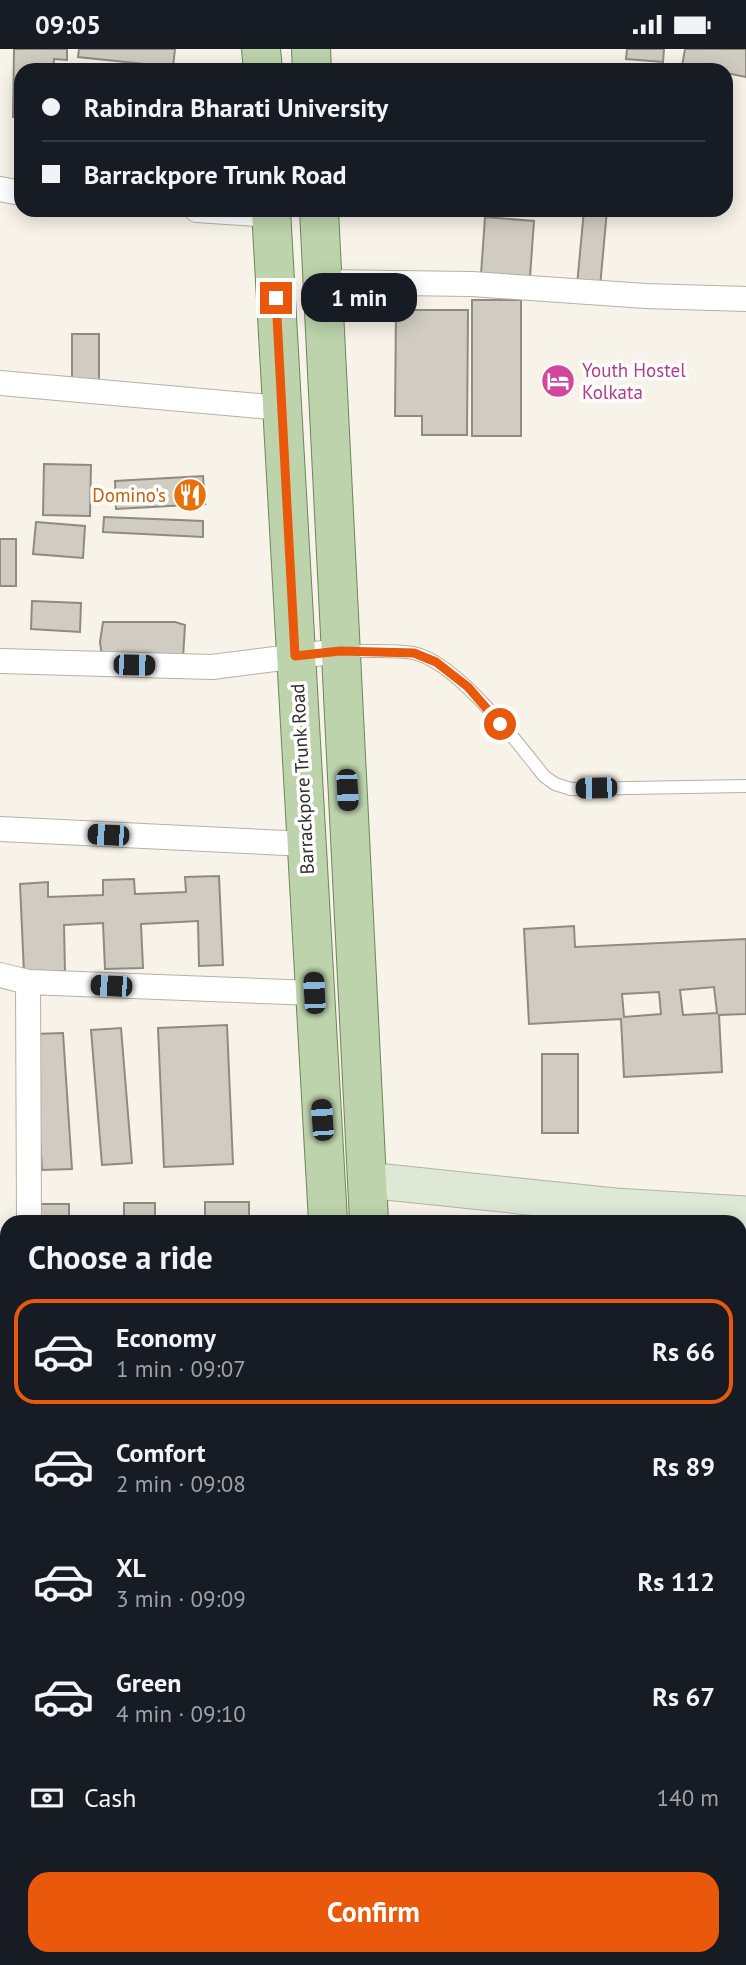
<!DOCTYPE html>
<meta charset="utf-8">
<style>
:root{--surface:#171b24;--page:#242831;--text:#f1f3f6;--muted:#9ea1a6;--line:#363941;--accent:#ea580c}
body{margin:0;font-family:"PT Sans",sans-serif;background:var(--page);color:var(--text);height:100vh;display:flex;flex-direction:column;font-size:26px;white-space:nowrap}
*{box-sizing:border-box;margin:0}
p{font-size:23px;color:var(--muted)}
.icon{flex:none;width:38px;height:38px;fill:none;stroke:currentColor;stroke-width:2;stroke-linecap:round;stroke-linejoin:round}
.map{position:relative;flex:1;overflow:hidden}
.side{position:absolute;left:0px;top:1166px;width:747px;height:751px;display:flex;flex-direction:column;background:var(--surface);border-radius:21px 21px 0 0;box-shadow:0 4px 18px #0003}
.side>*{flex:none}
.hud{position:absolute;left:14px;top:14px;width:719px;height:154px;border-radius:21px;box-shadow:0 4px 18px #0003;display:grid;align-content:center;height:154px;padding:0 28px;background:var(--surface)}
.end{position:absolute;width:32px;height:32px;margin:-16px;border:9px solid #ea580c;background:#fff;box-shadow:0 0 0 4px #fff}
.from{border-radius:50%}
.bubble{position:absolute;height:49px;border-radius:21px;background:var(--surface);box-shadow:0 4px 18px #0003;font-size:23px;font-weight:700;line-height:49px;text-align:center}
.car{position:absolute;width:21px;height:42px;margin:-21px -10px;border-radius:9px;box-shadow:0 0 5px 2px #0007;background:linear-gradient(#222 24%,#8ab4d8 0 40%,#222 0 76%,#8ab4d8 0 86%,#222 0)}
.hud b{display:flex;align-items:center;gap:24px;height:66px;font-size:26px}
.hud b+b{border-top:2px solid var(--line)}
.hud i{width:18px;height:18px;background:var(--text)}
ul{padding:0;list-style:none}
li{display:flex;align-items:center;gap:21px;height:105px;margin:0 14px 10px;padding:0 14px;border:4px solid transparent;border-radius:21px}
li div{flex:1}
li b{display:block;font-size:26px}
li em{font-style:normal;font-weight:700}
li.active{border-color:var(--accent)}
li>.icon{width:63px;height:63px;stroke-width:1.5}
h2{padding:0 28px;font-size:32px;line-height:84px}
.pay{display:flex;align-items:center;gap:18px;height:77px;padding:0 28px;font-size:26px}
.pay p{margin-inline-start:auto}
.button{display:flex;gap:14px;margin-top:auto;padding:14px 28px}
.button a{flex:1;height:80px;border-radius:21px;background:var(--accent);color:#fff;font-size:28px;font-weight:700;line-height:80px;text-align:center}
.status{display:flex;justify-content:space-between;align-items:center;height:49px;padding:0 35px;background:var(--surface);direction:ltr}
.status svg{height:19px;fill:currentColor}
.map>svg:first-child{display:block}
</style>
<div class="status"><b>09:05</b><svg viewBox="0 0 49 12"><path d="M0 12V9h3v3zM5 12V6h3v6zM10 12V3h3v9zM15 12V0h3v12zM26 1h20v11H26zM47 4h2v5h-2z"/></svg></div>
<div class="map">
<svg width="746" height="1916" viewBox="0 0 746 1916">
<rect width="100%" height="100%" fill="#f8f3e9"/>
<!-- building -->
<path fill="#d0ccc1" stroke="#8f8b81" stroke-width="2" fill-rule="evenodd" d="M 14,0 L 67,0 L 67,11 L 54,10 L 53,21 L 21,21 L 21,68 L 13,68 Z
M 79,0 L 175,0 L 173,18 L 78,8 Z
M 627,0 L 664,0 L 663,13 L 626,10 Z
M 685,0 L 746,0 L 746,28 L 726,24 L 726,21 L 706,21 L 682,17 Z
M 584,161 L 607,161 L 600,238 L 577,236 Z
M 485,168 L 534,172 L 530,228 L 481,225 Z
M 472,251 L 521,251 L 521,387 L 472,387 Z
M 396,261 L 468,261 L 467,386 L 422,386 L 422,367 L 395,367 Z
M 72,285 L 99,285 L 99,339 L 72,339 Z
M 44,415 L 91,416 L 90,467 L 43,466 Z
M 203,427 L 205,455 L 116,460 L 115,432 Z
M 104,468 L 203,472 L 203,488 L 103,483 Z
M 36,473 L 85,477 L 83,509 L 33,505 Z
M 0,490 L 16,490 L 16,537 L 0,537 Z
M 32,552 L 81,554 L 80,583 L 31,580 Z
M 103,573 L 175,573 L 185,576 L 183,609 L 102,608 L 100,593 Z
M 219,827 L 223,916 L 199,917 L 198,872 L 141,875 L 143,919 L 105,920 L 103,874 L 64,876 L 65,922 L 24,924 L 20,835 L 48,833 L 48,848 L 103,846 L 103,831 L 134,830 L 135,845 L 186,843 L 185,828 Z
M 574,877 L 575,898 L 746,890 L 746,965 L 719,966 L 722,1023 L 624,1028 L 621,970 L 529,975 L 524,880 ZM 714,938 L 717,964 L 683,966 L 680,941 ZM 659,943 L 661,965 L 624,968 L 622,945 Z
M 227,976 L 233,1115 L 164,1118 L 158,979 Z
M 121,979 L 132,1114 L 102,1116 L 91,981 Z
M 63,984 L 72,1120 L 42,1121 L 34,985 Z
M 542,1005 L 578,1005 L 578,1084 L 542,1084 Z
M 205,1153 L 249,1153 L 249,1172 L 110,1172 L 124,1172 L 124,1154 L 155,1154 L 155,1170 L 205,1170 Z
M 37,1155 L 69,1155 L 69,1172 L 37,1172 Z
M 0,1224 L 7,1225 L 4,1260 L 0,1260 Z
M 7,1420 L 7,1520 L 0,1520 Z
M 0,1587 L 7,1588 L 7,1618 L 0,1617 Z
M 0,1661 L 7,1662 L 7,1888 L 0,1887 Z
M 740,1726 L 746,1727 L 746,1762 L 740,1762 Z
M 151,1909 L 264,1909 L 264,1916 L 198,1916 Z
M 567,1909 L 658,1909 L 658,1916 L 567,1916 Z
M 679,1909 L 705,1909 L 705,1916 L 679,1916 Z"/>
<g fill="none" stroke-linecap="round" stroke-linejoin="round">
<!-- lane casing -->
<g stroke="#b5b1a7" stroke-width="14">
<path id="lane" d="M 343,602 C 366,603 391,600 413,604 C 456,612 517,693 544,727 L 555,735 L 571,740 L 746,737
M 740,1539 L 746,1539"/>
</g>
<!-- street casing -->
<g stroke="#b5b1a7" stroke-width="26">
<path id="street" d="M 0,140 L 21,144
M 197,161 L 271,166
M 322,233 L 472,235 L 646,247 L 746,250
M 0,334 L 282,359
M 0,612 L 212,618 L 339,602
M 0,780 L 306,795
M 0,926 L 28,933 L 314,944
M 28,933 L 29,1172
M 0,1635 L 7,1636
M 740,1717 L 746,1717
M 740,1838 L 746,1838"/>
</g>
<!-- secondary casing -->
<g stroke="#b5b1a7" stroke-width="37">
<path id="secondary" d="M 367,1131 L 615,1157 L 746,1165"/>
</g>
<!-- primary casing -->
<g stroke="#6d8659" stroke-width="40">
<path id="primary" d="M 261,0 L 263,21
M 311,0 L 312,21
M 271,161 L 328,1172
M 319,161 L 369,1172
M 367,1909 L 367,1916
M 413,1909 L 413,1916"/>
</g>
<!-- lane -->
<use href="#lane" stroke="#fff" stroke-width="12"/>
<!-- street -->
<use href="#street" stroke="#fff" stroke-width="24"/>
<!-- secondary -->
<use href="#secondary" stroke="#dde9d5" stroke-width="35"/>
<!-- primary -->
<use href="#primary" stroke="#bcd3ac" stroke-width="38"/>
</g>
<g fill="none" stroke-linecap="round" stroke-linejoin="round">
<!-- route -->
<path stroke="#ea580c" stroke-width="9" d="M 276,249 L 295,607 L 340,602 L 414,604 L 436,613 L 468,638 L 500,675"/>
</g>
<!-- icons -->
<defs>
<g id="hotel-disc" transform="scale(1.75)"><circle r="9.5" fill="#d1479c" stroke="#fff"/><path d="M-6-4.5h1.5V1H6V5H4.5V3h-9V5H-6ZM-4 0a1.8 1.8 0 1 1 3.6 0ZM.5 0V-2.5h3Q6-2.5 6 0Z" fill="#fff"/></g>
<g id="restaurant-disc" transform="scale(1.75)"><circle r="9.5" fill="#e8710a" stroke="#fff"/><path d="M-5-6h1v4h1v-4h1v4h1v-4h1v5L-1.5 .5V6h-2V.5L-5-1ZM5-6V6H3V1.5H1.5Q1.5-4 5-6Z" fill="#fff"/></g>
</defs>
<g fill-rule="evenodd">
<use href="#hotel-disc" x="558" y="332"/>
<use href="#restaurant-disc" x="190" y="446"/>
</g>
<g text-anchor="middle" stroke-width="7" stroke-linejoin="round" paint-order="stroke">
<!-- hotel labels -->
<g font-size="19" fill="#b23c85" stroke="#fff" text-anchor="start">
<text x="582" y="328">Youth Hostel<tspan x="582" dy="22">Kolkata</tspan></text>
</g>
<!-- food labels -->
<g font-size="19" fill="#c56008" stroke="#fff" text-anchor="end">
<text x="166" y="453">Domino's</text>
</g>
<!-- street labels -->
<g font-size="19" fill="#2e2c28" stroke="#fff">
<text transform="translate(302 730) rotate(-93)" y="7">Barrackpore Trunk Road</text>
</g>
</g>
</svg>
<i class="end from" style="left:500px;top:675px"></i>
<i class="end" style="left:276px;top:249px"></i>
<div class="bubble" style="left:301px;top:224px;width:116px">1 min</div>
<i class="car" style="left:134px;top:616px;rotate:91deg"></i>
<i class="car" style="left:596px;top:739px;rotate:269deg"></i>
<i class="car" style="left:347px;top:741px;rotate:177deg"></i>
<i class="car" style="left:108px;top:786px;rotate:273deg"></i>
<i class="car" style="left:111px;top:937px;rotate:273deg"></i>
<i class="car" style="left:314px;top:944px;rotate:357deg"></i>
<i class="car" style="left:322px;top:1071px;rotate:356deg"></i>
<div class="hud">
<b><i class="from"></i>Rabindra Bharati University</b>
<b><i></i>Barrackpore Trunk Road</b>
</div>
<section class="side">
<h2>Choose a ride</h2>
<ul>
<li class="active"><svg class="icon" aria-label="car" viewBox="0 0 24 24"><path d="M5 17H2v-5l4-1 3-4h7l3 4 3 1v5h-3M9 17h6M6 11h13"/><circle cx="7" cy="17" r="2"/><circle cx="17" cy="17" r="2"/></svg><div><b>Economy</b><p>1 min · 09:07</p></div><em>Rs 66</em></li>
<li><svg class="icon" aria-label="car" viewBox="0 0 24 24"><path d="M5 17H2v-5l4-1 3-4h7l3 4 3 1v5h-3M9 17h6M6 11h13"/><circle cx="7" cy="17" r="2"/><circle cx="17" cy="17" r="2"/></svg><div><b>Comfort</b><p>2 min · 09:08</p></div><em>Rs 89</em></li>
<li><svg class="icon" aria-label="car" viewBox="0 0 24 24"><path d="M5 17H2v-5l4-1 3-4h7l3 4 3 1v5h-3M9 17h6M6 11h13"/><circle cx="7" cy="17" r="2"/><circle cx="17" cy="17" r="2"/></svg><div><b>XL</b><p>3 min · 09:09</p></div><em>Rs 112</em></li>
<li><svg class="icon" aria-label="car" viewBox="0 0 24 24"><path d="M5 17H2v-5l4-1 3-4h7l3 4 3 1v5h-3M9 17h6M6 11h13"/><circle cx="7" cy="17" r="2"/><circle cx="17" cy="17" r="2"/></svg><div><b>Green</b><p>4 min · 09:10</p></div><em>Rs 67</em></li>
</ul>
<div class="pay"><svg class="icon" aria-label="cash" viewBox="0 0 24 24"><path d="M3 7h18v10H3z"/><circle cx="12" cy="12" r="2"/></svg>Cash<p>140 m</p></div>
<div class="button"><a>Confirm</a></div>
</section>
</div>
